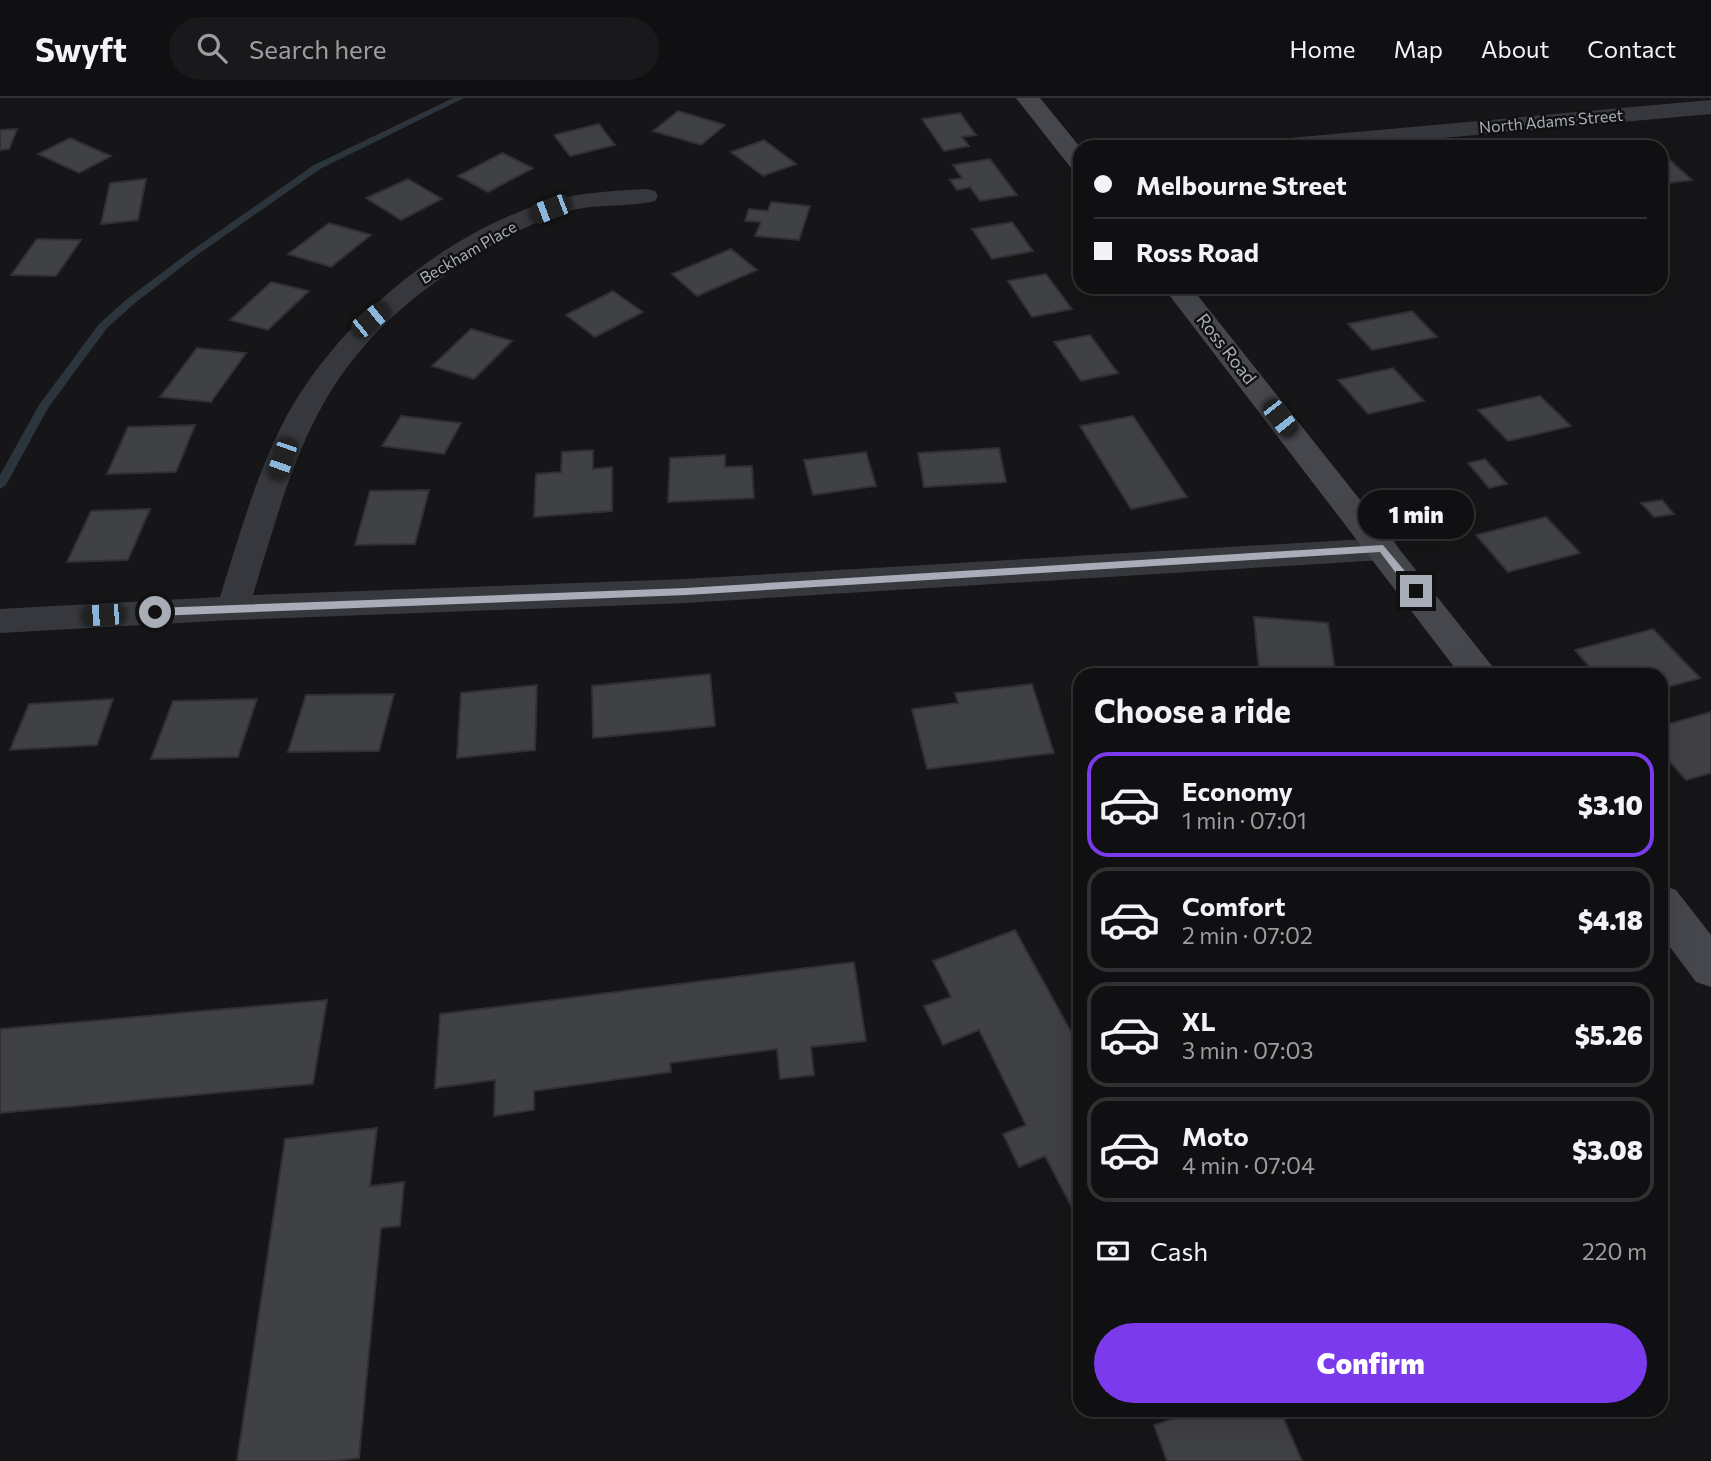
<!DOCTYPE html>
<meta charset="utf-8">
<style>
:root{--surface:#101012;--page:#19191b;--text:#f1f3f6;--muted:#9c9d9f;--line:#303032;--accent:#7c3aed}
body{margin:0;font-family:Commissioner,sans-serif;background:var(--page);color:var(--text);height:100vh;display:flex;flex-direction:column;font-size:26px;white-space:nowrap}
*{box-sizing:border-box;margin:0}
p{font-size:23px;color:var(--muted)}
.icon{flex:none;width:38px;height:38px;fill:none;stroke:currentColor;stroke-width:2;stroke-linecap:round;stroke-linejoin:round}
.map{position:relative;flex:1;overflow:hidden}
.drawer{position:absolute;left:1073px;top:570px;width:595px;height:749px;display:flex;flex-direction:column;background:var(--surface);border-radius:21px;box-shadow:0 7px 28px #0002,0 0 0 2px var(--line)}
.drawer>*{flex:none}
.guide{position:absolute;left:1073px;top:42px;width:595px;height:154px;border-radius:21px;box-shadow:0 7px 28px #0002,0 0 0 2px var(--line);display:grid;align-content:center;height:154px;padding:0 21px;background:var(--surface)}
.end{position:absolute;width:32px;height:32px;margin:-16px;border:9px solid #a8adb8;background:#111;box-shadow:0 0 0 4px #111}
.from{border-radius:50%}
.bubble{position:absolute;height:49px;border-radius:24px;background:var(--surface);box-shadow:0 7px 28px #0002,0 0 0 2px var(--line);font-size:23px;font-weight:800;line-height:49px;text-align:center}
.car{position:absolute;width:21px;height:42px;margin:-21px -10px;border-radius:9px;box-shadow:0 0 5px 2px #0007;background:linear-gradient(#222 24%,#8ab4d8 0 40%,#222 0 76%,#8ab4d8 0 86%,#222 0)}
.guide b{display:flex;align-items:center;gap:24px;height:66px;font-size:26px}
.guide b+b{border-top:2px solid var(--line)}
.guide i{width:18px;height:18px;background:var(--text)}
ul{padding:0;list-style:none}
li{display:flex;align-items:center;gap:21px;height:105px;margin:0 14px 10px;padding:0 7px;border:4px solid var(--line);border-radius:21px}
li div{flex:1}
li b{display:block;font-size:26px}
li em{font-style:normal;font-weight:800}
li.on{border-color:var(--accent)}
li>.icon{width:63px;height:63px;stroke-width:1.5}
h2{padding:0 21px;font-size:32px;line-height:84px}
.pay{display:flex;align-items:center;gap:18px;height:77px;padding:0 21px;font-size:26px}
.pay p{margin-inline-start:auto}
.cta{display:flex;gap:14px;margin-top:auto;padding:14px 21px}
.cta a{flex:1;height:80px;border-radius:42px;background:var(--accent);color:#fff;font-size:28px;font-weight:800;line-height:80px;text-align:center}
header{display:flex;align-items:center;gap:42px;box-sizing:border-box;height:98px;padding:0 35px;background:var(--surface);border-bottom:2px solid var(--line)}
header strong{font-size:33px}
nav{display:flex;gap:38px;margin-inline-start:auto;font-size:24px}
.search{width:490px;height:63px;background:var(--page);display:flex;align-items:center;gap:18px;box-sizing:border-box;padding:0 24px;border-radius:38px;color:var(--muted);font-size:26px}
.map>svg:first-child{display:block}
</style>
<header>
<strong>Swyft</strong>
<div class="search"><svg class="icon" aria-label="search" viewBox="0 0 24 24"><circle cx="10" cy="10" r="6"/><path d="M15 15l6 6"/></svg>Search here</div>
<nav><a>Home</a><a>Map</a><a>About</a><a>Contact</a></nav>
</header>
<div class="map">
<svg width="1711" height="1363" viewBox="0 0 1711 1363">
<rect width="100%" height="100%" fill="#161618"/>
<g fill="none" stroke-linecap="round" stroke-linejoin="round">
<!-- stream -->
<path fill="#2c353c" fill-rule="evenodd" d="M 453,0 L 464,0 L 320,71 L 197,157 L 135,205 L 107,230 L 48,310 L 6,387 L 0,391 L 0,377 L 39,307 L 99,226 L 127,201 L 191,153 L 314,67 Z"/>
</g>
<!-- building -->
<path fill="#404145" stroke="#303034" stroke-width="2" d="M 678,13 L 725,27 L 701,47 L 653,33 Z
M 960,15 L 976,37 L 962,39 L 969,48 L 944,53 L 922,21 Z
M 599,26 L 615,47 L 570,58 L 554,37 Z
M 17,31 L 9,51 L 0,52 L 0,32 Z
M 70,40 L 111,58 L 79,75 L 38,56 Z
M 764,42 L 796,66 L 763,78 L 731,54 Z
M 1661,54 L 1692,82 L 1661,86 Z
M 502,55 L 533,70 L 488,94 L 458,78 Z
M 990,61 L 1017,97 L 980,103 L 970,89 L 957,92 L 950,82 L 962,80 L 953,67 Z
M 146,81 L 138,122 L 101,126 L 110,85 Z
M 408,81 L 442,101 L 401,122 L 366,100 Z
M 771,104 L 810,108 L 799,142 L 755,138 L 761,124 L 745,123 L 749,111 L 768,113 Z
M 1012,124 L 1033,153 L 992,161 L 972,131 Z
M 329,125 L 371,137 L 331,169 L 288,156 Z
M 37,141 L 81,142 L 56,178 L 11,177 Z
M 731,151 L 757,172 L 697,198 L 672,176 Z
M 1046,176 L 1072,211 L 1032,219 L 1008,183 Z
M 271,184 L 309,193 L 268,232 L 230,222 Z
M 613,193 L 643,214 L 595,239 L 566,217 Z
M 1412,213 L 1437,239 L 1372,252 L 1348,226 Z
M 471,231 L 512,243 L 474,281 L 432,268 Z
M 1090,237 L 1118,275 L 1081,283 L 1054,244 Z
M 197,250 L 246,255 L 211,304 L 160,299 Z
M 1393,270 L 1424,303 L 1368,316 L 1338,282 Z
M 1540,298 L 1571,328 L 1508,343 L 1478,312 Z
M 401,318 L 461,325 L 444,356 L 382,348 Z
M 1133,318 L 1187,399 L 1131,411 L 1080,328 Z
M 195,327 L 176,374 L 107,376 L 128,329 Z
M 999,350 L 1006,384 L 924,389 L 918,355 Z
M 593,352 L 593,371 L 612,369 L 612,413 L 534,419 L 536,376 L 561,374 L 562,354 Z
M 866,354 L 876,388 L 813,397 L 804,362 Z
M 725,357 L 725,369 L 752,368 L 754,400 L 668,404 L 670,360 Z
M 1485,361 L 1507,386 L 1489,390 L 1468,365 Z
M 429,392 L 415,446 L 355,447 L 370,393 Z
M 1662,402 L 1674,416 L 1654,419 L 1641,405 Z
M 150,411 L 128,462 L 67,464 L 91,413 Z
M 1546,419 L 1580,455 L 1508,474 L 1476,437 Z
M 1254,519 L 1328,525 L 1336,578 L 1259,573 Z
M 1653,531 L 1700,580 L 1661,591 L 1661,578 L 1597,578 L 1575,552 Z
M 710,576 L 715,628 L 593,640 L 592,588 Z
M 1032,586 L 1054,655 L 927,671 L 912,611 L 958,605 L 955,595 Z
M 537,587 L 535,652 L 457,660 L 461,595 Z
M 394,596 L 379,653 L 288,654 L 306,597 Z
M 113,601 L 97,647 L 10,652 L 29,606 Z
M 257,601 L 238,659 L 151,661 L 173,603 Z
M 1711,614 L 1711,675 L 1686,682 L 1661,654 L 1661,628 Z
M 1015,832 L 1080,950 L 1080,1125 L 1045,1058 L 1019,1069 L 1003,1036 L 1026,1027 L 979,932 L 943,947 L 924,908 L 951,899 L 933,863 Z
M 854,864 L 866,943 L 811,949 L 814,977 L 780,981 L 777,951 L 670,965 L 671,974 L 534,993 L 534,1012 L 494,1018 L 495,982 L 435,990 L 440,916 Z
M 327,902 L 313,986 L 0,1015 L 0,931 Z
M 377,1030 L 370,1088 L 404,1084 L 400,1128 L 381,1130 L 359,1360 L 334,1363 L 237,1363 L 285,1041 Z
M 1199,1312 L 1280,1312 L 1302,1363 L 1167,1363 L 1154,1327 Z"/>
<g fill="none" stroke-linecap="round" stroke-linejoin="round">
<!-- street -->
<path fill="#37383d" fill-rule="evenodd" d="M 1711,2 L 1711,16 L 1343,49 L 1254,49 L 1258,44 L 1266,42 Z
M 646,91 L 655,93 L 658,98 L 655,103 C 626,110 594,105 565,114 C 527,126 490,147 457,169 C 320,260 298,348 253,497 L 686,481 L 1383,440 L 1394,443 L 1399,451 L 1394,459 L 1383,462 L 686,505 L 233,522 L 0,535 L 0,511 L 220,499 C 238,442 254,383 281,329 C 330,230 444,133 551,103 C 582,94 614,93 646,91 Z"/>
<!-- secondary -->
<path fill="#45474d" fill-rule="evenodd" d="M 1016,0 L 1040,0 L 1080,49 L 1080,72 L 1071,70 Z
M 1163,189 L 1191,189 L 1500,578 L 1461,578 Z
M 1661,787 L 1676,792 L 1711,837 L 1711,889 L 1696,884 L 1661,837 Z"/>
</g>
<!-- route -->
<path fill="#a8adb8" d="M 1383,447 L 1419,490 L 1419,496 L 1412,496 L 1380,454 L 686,497 L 155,518 L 150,514 L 155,510 L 686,490 Z"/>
<g text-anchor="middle" stroke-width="5" stroke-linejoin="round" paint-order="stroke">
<!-- far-street labels -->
<g font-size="16" fill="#a8adb8" stroke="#111113">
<text transform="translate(1551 23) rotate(-5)" y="6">North Adams Street</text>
<text transform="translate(468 154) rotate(-30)" y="6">Beckham Place</text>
</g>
<!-- street labels -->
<g font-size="18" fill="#a8adb8" stroke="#111113">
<text transform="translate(1226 251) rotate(52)" y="6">Ross Road</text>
</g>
</g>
</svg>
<i class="end from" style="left:155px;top:514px"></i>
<i class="end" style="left:1416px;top:493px"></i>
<div class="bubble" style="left:1358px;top:392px;width:116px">1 min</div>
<i class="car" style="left:550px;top:111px;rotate:249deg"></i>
<i class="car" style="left:370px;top:222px;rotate:51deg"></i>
<i class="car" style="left:1280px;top:320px;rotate:142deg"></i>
<i class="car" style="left:282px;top:361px;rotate:199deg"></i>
<i class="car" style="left:103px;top:517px;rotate:267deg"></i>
<div class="guide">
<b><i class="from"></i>Melbourne Street</b>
<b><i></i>Ross Road</b>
</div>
<section class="drawer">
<h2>Choose a ride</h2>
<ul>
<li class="on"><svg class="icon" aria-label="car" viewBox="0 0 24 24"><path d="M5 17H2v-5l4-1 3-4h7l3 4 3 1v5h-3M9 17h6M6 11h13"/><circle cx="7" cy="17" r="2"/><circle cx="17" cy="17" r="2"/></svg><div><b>Economy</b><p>1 min · 07:01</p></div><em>$3.10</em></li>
<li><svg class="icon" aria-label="car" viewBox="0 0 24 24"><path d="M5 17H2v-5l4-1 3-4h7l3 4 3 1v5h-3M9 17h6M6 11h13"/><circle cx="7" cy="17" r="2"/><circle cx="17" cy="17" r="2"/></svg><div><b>Comfort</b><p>2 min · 07:02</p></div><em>$4.18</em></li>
<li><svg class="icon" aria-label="car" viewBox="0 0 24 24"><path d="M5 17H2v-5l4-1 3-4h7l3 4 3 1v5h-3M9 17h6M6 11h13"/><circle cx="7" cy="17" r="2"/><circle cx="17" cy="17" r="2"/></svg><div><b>XL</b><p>3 min · 07:03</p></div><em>$5.26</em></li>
<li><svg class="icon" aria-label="car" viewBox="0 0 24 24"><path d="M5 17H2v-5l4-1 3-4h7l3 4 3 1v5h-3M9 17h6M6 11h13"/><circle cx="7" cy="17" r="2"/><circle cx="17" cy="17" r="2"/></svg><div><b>Moto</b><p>4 min · 07:04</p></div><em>$3.08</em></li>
</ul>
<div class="pay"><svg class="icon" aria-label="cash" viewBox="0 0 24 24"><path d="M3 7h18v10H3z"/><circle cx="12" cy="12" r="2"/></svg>Cash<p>220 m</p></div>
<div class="cta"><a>Confirm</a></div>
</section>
</div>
